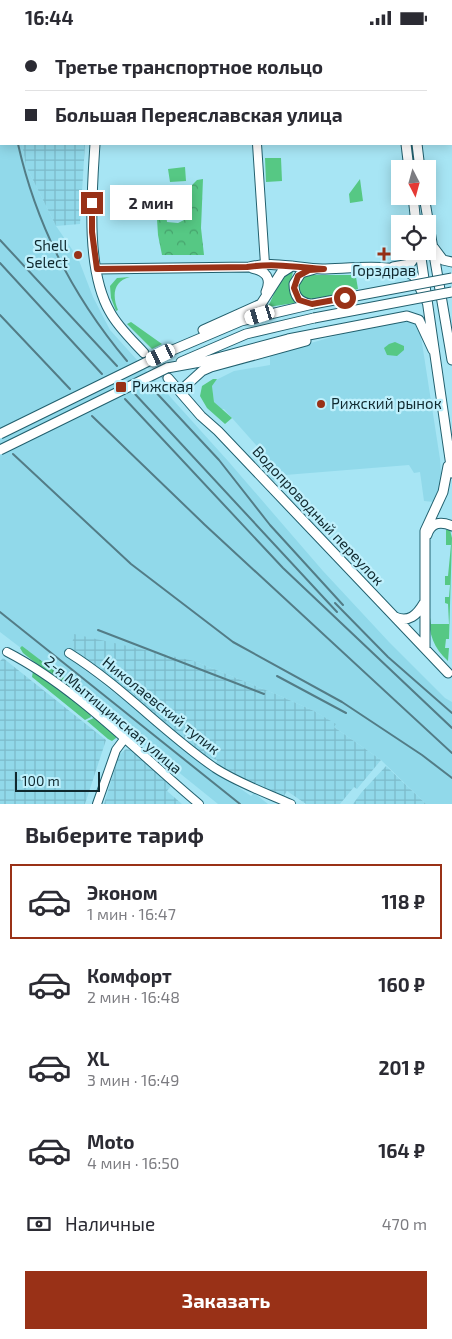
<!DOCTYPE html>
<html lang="ru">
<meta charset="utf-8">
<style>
:root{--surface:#fff;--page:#f2f2f3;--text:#2b2b33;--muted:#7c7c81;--line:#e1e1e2;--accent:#993117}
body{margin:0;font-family:"Exo 2",sans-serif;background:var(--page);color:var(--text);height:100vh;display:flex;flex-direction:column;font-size:19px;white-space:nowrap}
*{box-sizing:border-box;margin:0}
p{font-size:16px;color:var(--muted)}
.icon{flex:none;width:28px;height:28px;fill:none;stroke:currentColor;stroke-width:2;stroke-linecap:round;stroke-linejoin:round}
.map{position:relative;height:769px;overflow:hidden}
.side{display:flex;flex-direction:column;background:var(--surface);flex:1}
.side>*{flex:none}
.banner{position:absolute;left:0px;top:0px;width:452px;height:110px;box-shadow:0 2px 12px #0003;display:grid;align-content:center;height:110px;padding:0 25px;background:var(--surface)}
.needle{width:32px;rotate:174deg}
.tools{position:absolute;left:391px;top:125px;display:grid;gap:10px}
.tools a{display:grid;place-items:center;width:45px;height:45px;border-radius:0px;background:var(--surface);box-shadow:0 2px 12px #0003;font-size:25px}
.scale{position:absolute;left:15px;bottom:12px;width:85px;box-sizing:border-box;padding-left:5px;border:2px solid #10292f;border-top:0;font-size:14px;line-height:18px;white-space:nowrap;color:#10292f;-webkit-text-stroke:4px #bff0fc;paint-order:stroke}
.end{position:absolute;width:22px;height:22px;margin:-11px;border:6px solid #993117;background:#fff;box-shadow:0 0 0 2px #fff}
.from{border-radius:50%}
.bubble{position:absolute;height:35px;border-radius:0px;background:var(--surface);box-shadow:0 2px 12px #0003;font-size:16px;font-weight:700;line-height:35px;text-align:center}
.car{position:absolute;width:15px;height:30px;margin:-15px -8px;border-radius:6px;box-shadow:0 0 4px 1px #0007;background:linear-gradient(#fff 24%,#345 0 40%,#fff 0 76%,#345 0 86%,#fff 0)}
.banner b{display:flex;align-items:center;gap:18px;height:48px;font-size:19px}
.banner b+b{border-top:1px solid var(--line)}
.banner i{width:12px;height:12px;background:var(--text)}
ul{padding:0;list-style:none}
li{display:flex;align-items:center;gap:15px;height:75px;margin:0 10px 8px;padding:0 15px;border:2px solid transparent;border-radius:0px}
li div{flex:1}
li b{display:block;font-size:19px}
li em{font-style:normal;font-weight:700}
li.current{border-color:var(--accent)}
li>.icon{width:45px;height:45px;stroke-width:1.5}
h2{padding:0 25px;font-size:22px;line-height:60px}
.pay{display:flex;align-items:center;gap:12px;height:55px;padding:0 25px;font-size:19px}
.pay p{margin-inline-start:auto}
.primary-button{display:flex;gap:10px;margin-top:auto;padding:10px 25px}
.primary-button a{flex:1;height:58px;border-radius:0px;background:var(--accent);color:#fff;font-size:20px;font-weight:700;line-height:58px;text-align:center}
.status{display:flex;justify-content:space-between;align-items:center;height:35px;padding:0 25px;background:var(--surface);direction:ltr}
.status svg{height:14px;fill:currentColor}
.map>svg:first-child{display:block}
</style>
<div class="status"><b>16:44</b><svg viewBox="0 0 49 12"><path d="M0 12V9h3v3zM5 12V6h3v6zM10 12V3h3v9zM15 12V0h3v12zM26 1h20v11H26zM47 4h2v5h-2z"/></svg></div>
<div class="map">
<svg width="452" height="769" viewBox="0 0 452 769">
<defs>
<pattern id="industrial-grid" width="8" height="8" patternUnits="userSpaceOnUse" patternTransform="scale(1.25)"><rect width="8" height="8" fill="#91d9ea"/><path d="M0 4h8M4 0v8" fill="none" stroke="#7cbac9"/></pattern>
<pattern id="forest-crowns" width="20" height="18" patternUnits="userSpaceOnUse" patternTransform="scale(1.25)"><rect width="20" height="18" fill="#56c884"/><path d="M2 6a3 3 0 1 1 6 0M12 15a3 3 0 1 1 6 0" fill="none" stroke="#46a26c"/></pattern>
</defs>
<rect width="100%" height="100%" fill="#a7e5f4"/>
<!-- built -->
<path fill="#91d9ea" d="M 0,0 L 3,1 L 1,109 L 22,109 L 26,131 L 56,191 L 78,223 L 93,262 L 110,295 L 228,426 L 323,536 L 389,607 L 445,663 L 452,667 L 452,769 L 426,769 L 381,725 L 334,692 L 335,689 L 314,676 L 278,660 L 194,626 L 71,615 L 67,621 L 215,736 L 251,761 L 254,758 L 268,769 L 218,769 L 94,669 L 0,597 Z
M 406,284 L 415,287 L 420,295 L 440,424 L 442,451 L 434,467 L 424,466 L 420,437 L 414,438 L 409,430 L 285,440 L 275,447 L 264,436 L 272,428 L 224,374 L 221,374 L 214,367 L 212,351 L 216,345 L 234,336 L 270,330 L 270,320 L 335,301 Z"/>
<!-- industrial -->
<path fill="url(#industrial-grid)" d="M 22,109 L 85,109 L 80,189 L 56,191 L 26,131 Z
M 74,599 L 194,626 L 278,660 L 314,676 L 336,689 L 334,692 L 381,725 L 357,754 L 354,752 L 340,769 L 306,769 L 287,756 L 284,761 L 232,740 L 216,728 L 217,725 L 199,719 L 166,688 L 71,615 Z
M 3,623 L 106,705 L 85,769 L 0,769 L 0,626 Z
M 126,714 L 132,715 L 171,751 L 167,756 L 182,769 L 104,769 L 119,720 Z
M 386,731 L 426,769 L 353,769 L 361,758 Z"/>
<!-- green -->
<path fill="#56c884" d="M 265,123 L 281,123 L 282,146 L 266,147 Z
M 185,132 L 186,146 L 170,147 L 168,134 Z
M 360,144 L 363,166 L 350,168 L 349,159 Z
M 185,150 L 188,180 L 169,182 L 166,152 Z
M 293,236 L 290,252 L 295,268 L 268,272 L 283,239 Z
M 313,240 L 354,240 L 356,242 L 358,254 L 312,265 L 304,263 L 299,257 L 299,248 L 305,241 Z
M 130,242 C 113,246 112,261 118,275 L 116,276 L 111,263 L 110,251 L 117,243 Z
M 131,287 L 162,309 L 152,314 L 127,289 Z
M 395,307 L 404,311 L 404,315 L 397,321 L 387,320 L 384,313 L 389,309 Z
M 213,344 L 217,344 L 212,351 L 214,367 L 232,383 L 225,389 L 207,373 L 200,361 L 202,351 Z
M 446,495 L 450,495 L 452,503 L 449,604 L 446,604 L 445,613 L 449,613 L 448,626 C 432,612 428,595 429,576 L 431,589 L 449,589 L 448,569 L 445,568 L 445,562 L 449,562 L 450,550 L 445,550 L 445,541 L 448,541 L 451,510 L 446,510 Z
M 33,636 L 37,636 L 90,678 L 91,682 L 85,685 L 32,642 Z
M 94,683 L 116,700 L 116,703 L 112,706 L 108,704 L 87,686 Z"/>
<!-- forest -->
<path fill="url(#forest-crowns)" d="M 203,144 L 201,193 L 204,220 L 162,220 L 158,200 L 155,152 L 158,150 L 163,156 L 167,187 L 178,188 L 190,182 L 191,151 L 197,145 Z
M 22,611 L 89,662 L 93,670 L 105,679 L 99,679 L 23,618 L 20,613 Z"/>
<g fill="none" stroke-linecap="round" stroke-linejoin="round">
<!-- major-tunnel -->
<path stroke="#89bfcd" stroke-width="9" stroke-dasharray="9 4.5" stroke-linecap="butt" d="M 144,318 L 168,343"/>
<!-- minor casing -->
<g stroke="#22606e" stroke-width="10">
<path id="minor" d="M 274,1 L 274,0
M 451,85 L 452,85
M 257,109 L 265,229
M 7,617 C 77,653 138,718 199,769
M 69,618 C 122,651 164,698 215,733 C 238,748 266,758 291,769
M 97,769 L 116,715 L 125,703"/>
</g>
<!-- major casing -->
<g stroke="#22606e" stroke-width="11">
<path id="major" d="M 394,0 L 394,1
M 406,0 L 406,1
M 103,1 L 103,0
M 95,109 C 92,156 85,234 110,277 C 118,292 132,305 144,318
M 406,109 L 409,134
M 417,109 L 420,134
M 413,161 L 416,189
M 424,161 L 452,325
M 434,213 L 443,225 L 452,227
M 420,216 L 452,438
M 393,232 L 410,229 L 419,216
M 252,233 C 266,236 272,243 266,257
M 97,234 L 249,232 C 274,226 298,233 322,234 C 347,234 394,227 414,241 L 427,267
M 310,269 C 298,267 294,260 294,249 L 301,238 L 315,234
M 203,295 L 261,269 L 281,238 L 292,231
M 161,320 L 241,286 L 313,269
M 181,327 L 246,299 L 314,283
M 167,333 L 206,326 L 288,304 L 407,281 L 419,285 L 433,315
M 168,343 L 201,381 L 218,396 L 448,638
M 180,356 L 202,336 L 211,332 L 306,306
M 427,500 C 431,487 441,486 452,491
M 395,582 C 409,588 417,580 424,568
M 425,613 L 425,496 L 443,457 L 448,431"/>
</g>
<!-- minor -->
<use href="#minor" stroke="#fff" stroke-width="8"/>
<!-- major -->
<use href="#major" stroke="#fff" stroke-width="9"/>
<!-- rail -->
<path stroke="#537c86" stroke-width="2" d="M 0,1 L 1,10
M 18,109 C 36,189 74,263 127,326
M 0,205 L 117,331
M 0,228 L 102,339
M 0,280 L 70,354
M 151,352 L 219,425 L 270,490 L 343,570
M 135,359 L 337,577
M 125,364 L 283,533 L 452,693
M 92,381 L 205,490 L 452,718
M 13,419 L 131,529 L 233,607 L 342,667 L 422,720 L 452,743
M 335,568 L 388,622 L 452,678
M 0,577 L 240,769
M 98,595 L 264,659
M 277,641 L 346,678"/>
<!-- major-bridge casing -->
<g stroke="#22606e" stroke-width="11" stroke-linecap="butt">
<path id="major-bridge" d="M 313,269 L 452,243
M 314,283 L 452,257
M 0,399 L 161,320
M 0,415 L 167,333"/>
</g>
<!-- major-bridge -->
<use href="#major-bridge" stroke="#fff" stroke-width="9"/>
</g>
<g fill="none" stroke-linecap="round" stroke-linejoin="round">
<!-- route -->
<path stroke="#993117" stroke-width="6" d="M 92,168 L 92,197 L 97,234 L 247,232 C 274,228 297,232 324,234 L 309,235 L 298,241 L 294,253 L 299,265 L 312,269 L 345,263"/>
</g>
<!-- markers -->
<g fill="#993117" stroke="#bff0fc" stroke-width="2">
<path d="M381.5 211.5h5v5h5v5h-5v5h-5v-5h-5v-5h5z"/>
<circle cx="78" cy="220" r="5"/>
<rect x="115" y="346" width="12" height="12" rx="2.5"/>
<circle cx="321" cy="369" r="5"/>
</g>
<g text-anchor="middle" stroke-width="4.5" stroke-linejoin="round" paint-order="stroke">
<!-- poi labels -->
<g font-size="15" fill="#10292f" stroke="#bff0fc" text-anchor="start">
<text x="68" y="216" text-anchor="end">Shell<tspan x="68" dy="17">Select</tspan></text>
<text x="384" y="241" text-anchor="middle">Горздрав</text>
<text x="132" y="357">Рижская</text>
<text x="331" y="374">Рижский рынок</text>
</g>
<!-- street labels -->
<g font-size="15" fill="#10292f" stroke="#bff0fc">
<text transform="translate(318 481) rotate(47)" y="5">Водопроводный переулок</text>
<text transform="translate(161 671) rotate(39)" y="5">Николаевский тупик</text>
<text transform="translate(113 680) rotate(40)" y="5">2-я Мытищинская улица</text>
</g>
</g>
</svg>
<div class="tools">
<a><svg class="needle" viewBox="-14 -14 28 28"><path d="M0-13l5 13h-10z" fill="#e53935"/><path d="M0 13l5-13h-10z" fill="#7c7c81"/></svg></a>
<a><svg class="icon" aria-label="locate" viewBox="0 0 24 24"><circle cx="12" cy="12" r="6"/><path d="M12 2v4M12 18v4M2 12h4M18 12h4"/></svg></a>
</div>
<div class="scale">100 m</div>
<i class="end from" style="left:345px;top:263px"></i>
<i class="end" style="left:92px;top:168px"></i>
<div class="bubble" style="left:110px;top:150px;width:82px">2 мин</div>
<i class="car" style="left:260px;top:280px;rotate:253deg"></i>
<i class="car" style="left:161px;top:320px;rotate:244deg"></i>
<div class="banner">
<b><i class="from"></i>Третье транспортное кольцо</b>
<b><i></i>Большая Переяславская улица</b>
</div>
</div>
<section class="side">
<h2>Выберите тариф</h2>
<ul>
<li class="current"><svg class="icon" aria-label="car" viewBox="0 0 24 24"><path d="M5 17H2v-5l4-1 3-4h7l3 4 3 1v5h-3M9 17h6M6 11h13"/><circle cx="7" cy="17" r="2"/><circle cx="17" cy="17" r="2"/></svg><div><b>Эконом</b><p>1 мин · 16:47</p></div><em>118 ₽</em></li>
<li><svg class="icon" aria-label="car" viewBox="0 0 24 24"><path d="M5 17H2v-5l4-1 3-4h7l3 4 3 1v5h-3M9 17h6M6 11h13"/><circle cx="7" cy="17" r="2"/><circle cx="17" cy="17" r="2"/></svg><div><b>Комфорт</b><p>2 мин · 16:48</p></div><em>160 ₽</em></li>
<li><svg class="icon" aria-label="car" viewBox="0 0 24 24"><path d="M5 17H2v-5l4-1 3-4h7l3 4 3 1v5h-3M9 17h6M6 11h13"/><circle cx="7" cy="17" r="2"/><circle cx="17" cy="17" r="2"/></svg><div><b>XL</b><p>3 мин · 16:49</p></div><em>201 ₽</em></li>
<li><svg class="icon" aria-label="car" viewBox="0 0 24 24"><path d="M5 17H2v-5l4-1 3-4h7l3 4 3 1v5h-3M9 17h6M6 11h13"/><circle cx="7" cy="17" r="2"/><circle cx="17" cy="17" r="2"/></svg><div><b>Moto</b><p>4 мин · 16:50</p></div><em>164 ₽</em></li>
</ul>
<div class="pay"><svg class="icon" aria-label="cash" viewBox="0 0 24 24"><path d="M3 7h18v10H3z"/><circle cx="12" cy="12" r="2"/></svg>Наличные<p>470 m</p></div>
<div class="primary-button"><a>Заказать</a></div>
</section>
